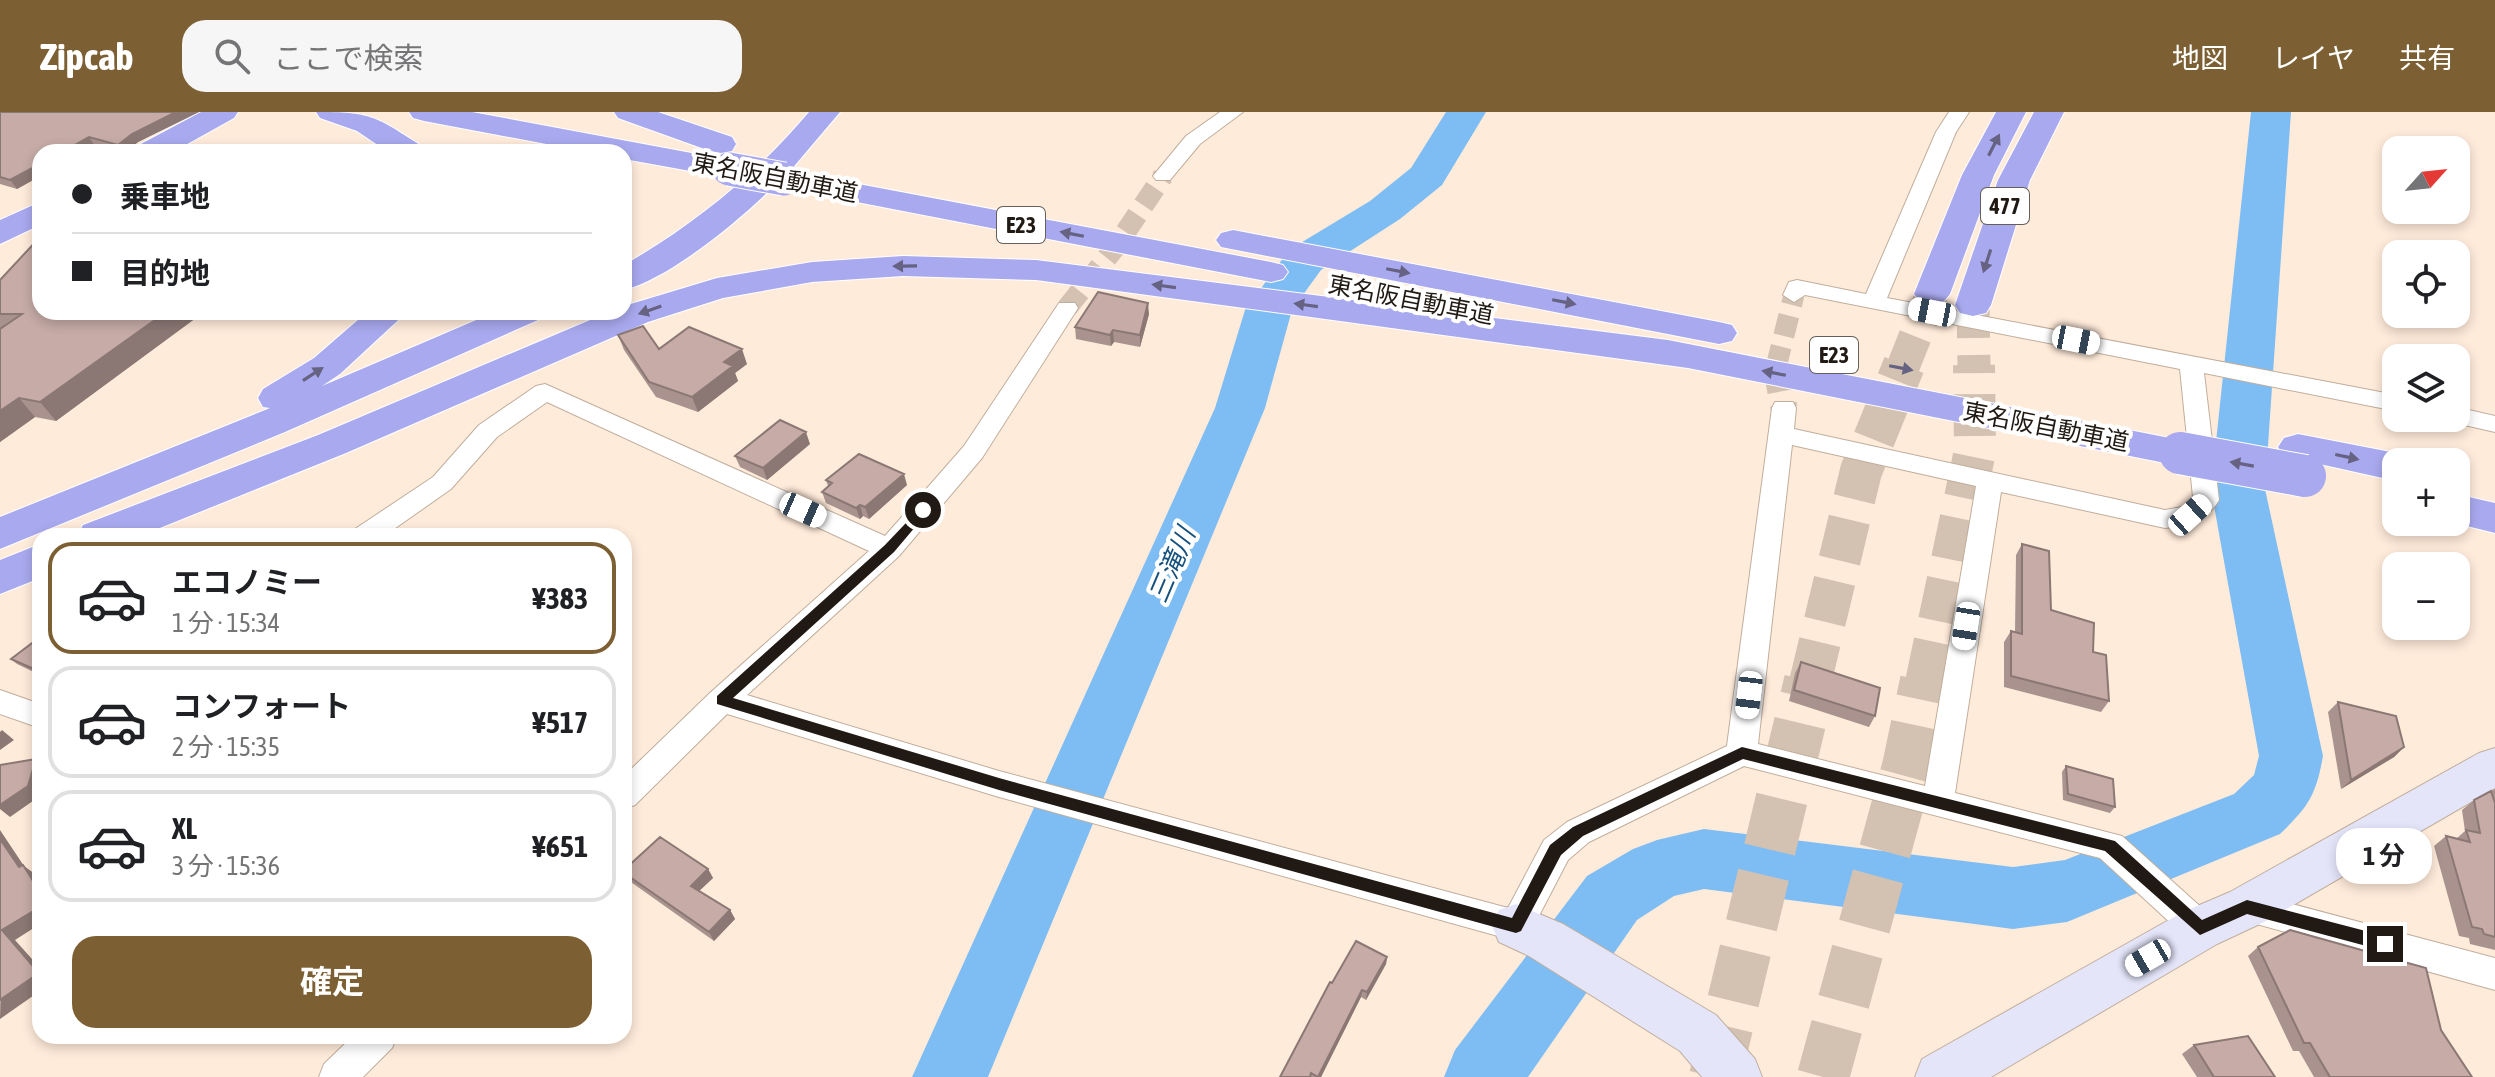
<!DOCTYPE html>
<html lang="ja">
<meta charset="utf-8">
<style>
:root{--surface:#fff;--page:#f6f6f6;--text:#202124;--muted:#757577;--line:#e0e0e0;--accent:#7c5f32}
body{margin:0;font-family:"Asap Condensed","Noto Sans JP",sans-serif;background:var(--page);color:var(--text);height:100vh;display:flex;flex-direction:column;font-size:30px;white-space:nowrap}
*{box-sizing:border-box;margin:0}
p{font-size:26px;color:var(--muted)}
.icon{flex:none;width:44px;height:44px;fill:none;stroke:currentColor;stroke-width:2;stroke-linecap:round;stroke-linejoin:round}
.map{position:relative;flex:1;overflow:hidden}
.drawer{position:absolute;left:32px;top:416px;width:600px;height:516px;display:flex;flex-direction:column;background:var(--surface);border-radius:24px;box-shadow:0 4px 12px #0003}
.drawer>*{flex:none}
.hud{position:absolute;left:32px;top:32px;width:600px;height:176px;border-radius:24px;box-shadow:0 4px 12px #0003;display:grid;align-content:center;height:176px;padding:0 40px;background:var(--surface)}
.needle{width:52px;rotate:63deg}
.buttons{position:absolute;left:2382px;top:24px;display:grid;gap:16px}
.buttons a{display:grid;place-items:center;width:88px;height:88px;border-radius:16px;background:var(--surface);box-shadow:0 4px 12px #0003;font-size:40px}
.end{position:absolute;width:36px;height:36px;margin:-18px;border:10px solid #211a14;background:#fff;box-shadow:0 0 0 4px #fff}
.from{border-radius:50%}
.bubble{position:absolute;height:56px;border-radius:24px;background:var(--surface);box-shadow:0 4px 12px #0003;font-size:26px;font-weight:700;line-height:56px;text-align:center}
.car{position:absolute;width:24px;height:48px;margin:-24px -12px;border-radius:10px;box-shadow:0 0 6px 2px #0007;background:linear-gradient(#fff 24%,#345 0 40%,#fff 0 76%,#345 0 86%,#fff 0)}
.hud b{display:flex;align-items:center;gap:28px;height:76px;font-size:30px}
.hud b+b{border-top:2px solid var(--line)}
.hud i{width:20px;height:20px;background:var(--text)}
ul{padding:14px 0 0;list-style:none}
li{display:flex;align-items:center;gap:24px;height:112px;margin:0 16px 12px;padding:0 24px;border:4px solid var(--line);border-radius:24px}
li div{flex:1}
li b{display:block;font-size:30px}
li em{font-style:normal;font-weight:700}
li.selected{border-color:var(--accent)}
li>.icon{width:72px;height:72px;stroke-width:1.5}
.primary-button{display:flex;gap:16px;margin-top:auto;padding:16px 40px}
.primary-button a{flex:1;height:92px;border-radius:24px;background:var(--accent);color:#fff;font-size:32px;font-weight:700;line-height:92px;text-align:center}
header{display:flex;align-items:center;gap:48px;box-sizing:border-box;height:112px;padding:0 40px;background:var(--accent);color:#fff}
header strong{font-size:38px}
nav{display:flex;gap:44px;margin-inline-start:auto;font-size:28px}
.search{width:560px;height:72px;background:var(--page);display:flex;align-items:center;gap:20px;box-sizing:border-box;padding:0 28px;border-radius:24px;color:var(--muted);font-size:30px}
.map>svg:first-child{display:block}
</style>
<header>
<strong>Zipcab</strong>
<div class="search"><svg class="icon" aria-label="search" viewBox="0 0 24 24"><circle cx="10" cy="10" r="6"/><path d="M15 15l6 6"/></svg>ここで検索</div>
<nav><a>地図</a><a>レイヤ</a><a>共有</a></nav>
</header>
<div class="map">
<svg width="2495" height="965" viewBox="0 0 2495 965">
<rect width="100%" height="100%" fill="#ffebda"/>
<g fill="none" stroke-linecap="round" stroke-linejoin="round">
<!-- river -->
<path fill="#7ebdf4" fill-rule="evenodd" d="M 1446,0 L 1486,0 L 1442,73 L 1400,107 L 1321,158 L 1292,198 L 1265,296 L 988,965 L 912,965 L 1215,296 L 1245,198 L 1289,138 L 1370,89 L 1411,56 Z
M 2251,0 L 2291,0 L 2265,377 L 2323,644 C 2316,683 2309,694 2280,722 L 2067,810 L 2013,817 L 1704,777 L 1674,784 L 1637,808 L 1528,965 L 1444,965 L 1455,938 L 1587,764 L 1633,737 L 1657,728 L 1704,717 L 2013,755 L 2065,748 L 2234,682 L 2254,663 L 2259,644 L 2211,377 Z"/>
<!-- street-tunnel-far1 -->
<path stroke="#d3c1b2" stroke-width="21" stroke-dasharray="21 11" stroke-linecap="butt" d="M 1067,196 L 1117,133 L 1163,64
M 1776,255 L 1794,183"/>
<!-- street-tunnel -->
<path stroke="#d3c1b2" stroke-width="27" stroke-dasharray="27 13" stroke-linecap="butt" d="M 1776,253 L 1784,296"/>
<!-- highway-tunnel-far2 -->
<path stroke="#d3c1b2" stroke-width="33" stroke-dasharray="33 17" stroke-linecap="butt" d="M 1973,193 L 1974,255
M 1903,255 L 1932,182"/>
<!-- highway-tunnel-far1 -->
<path stroke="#d3c1b2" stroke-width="42" stroke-dasharray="42 21" stroke-linecap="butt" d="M 1810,571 L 1861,359 L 1904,253
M 1926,571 L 1975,339 L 1974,253"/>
<!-- highway-tunnel -->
<path stroke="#d3c1b2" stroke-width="52" stroke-dasharray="52 26" stroke-linecap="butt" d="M 1715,965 L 1810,569
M 1823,965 L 1908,655 L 1926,569"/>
<!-- street casing -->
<g stroke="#c0ae9d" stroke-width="2">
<path id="street" d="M 1220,0 L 1243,0 L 1200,32 L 1170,68 L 1156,68 L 1153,64 L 1186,24 Z
M 1949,0 L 1969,0 L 1956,20 L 1887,186 L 2396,283 L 2396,299 L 2204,261 L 2219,388 C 2206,410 2188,413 2165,416 L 2001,380 L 1955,681 L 2122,724 L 2212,805 L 2217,816 L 2212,827 L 2200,832 L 2188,827 L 2100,746 L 1744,654 L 1589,730 L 1568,748 L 1528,825 L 1516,829 L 999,685 L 727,602 L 635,693 L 624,697 L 624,664 L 711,580 L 869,439 L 547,290 L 497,325 L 451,377 L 384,424 L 352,424 L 355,417 L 433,365 L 479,313 L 536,274 L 545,272 L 885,424 L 964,334 L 1059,191 L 1075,191 L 1078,196 L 982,346 L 899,444 L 747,583 L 999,659 L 1508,796 L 1544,728 L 1567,710 L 1727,634 L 1772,296 L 1775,290 L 1793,290 L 1796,296 L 1794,317 L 2165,398 L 2182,395 L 2193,385 L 2180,257 L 1805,183 L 1794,190 L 1783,183 L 1789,170 L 1797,168 L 1866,182 L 1936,20 ZM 1792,333 L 1976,374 L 1925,674 L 1758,632 Z
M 2456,295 L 2495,304 L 2495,320 L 2447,309 L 2446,306 L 2456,306 Z
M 0,578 L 40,592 L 40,616 L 0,602 Z
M 2247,780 L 2495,846 L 2495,878 L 2235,806 L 2230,795 L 2235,784 Z
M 353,924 L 397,924 L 392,936 L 363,965 L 319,965 L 324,952 Z"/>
</g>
<!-- secondary casing -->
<g stroke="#c0ae9d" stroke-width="2">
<path id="secondary" d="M 2495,636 L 2495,676 L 2264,810 L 2217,832 L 1991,965 L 1915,965 L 1922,947 L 2183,800 L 2230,780 L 2479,641 Z
M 1516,792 L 1563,812 L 1716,903 L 1755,947 L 1762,965 L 1702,965 L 1680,939 L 1529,844 L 1499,830 L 1492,814 L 1499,798 Z"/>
</g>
<!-- highway casing -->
<g stroke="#fff" stroke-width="2">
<path id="highway" d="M 201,0 L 238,0 L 234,6 L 173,40 L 134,40 L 139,33 Z
M 316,0 C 371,0 375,4 420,33 L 425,40 L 388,40 L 357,19 L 320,6 Z
M 409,0 L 472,0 L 729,48 L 740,50 L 745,57 L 740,64 L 729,66 L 624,47 L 624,40 L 589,40 L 424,9 L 413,6 Z
M 614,0 L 658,0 L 732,25 L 736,32 L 732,39 L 721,41 L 710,39 L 618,6 Z
M 809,0 L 840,0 L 790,59 L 1271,150 L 1283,153 L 1288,160 L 1283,167 L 1271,170 L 774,74 C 741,107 669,167 624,178 L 624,153 C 694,113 757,62 809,0 Z
M 1996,0 L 2026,0 L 1994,63 L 1950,182 L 1944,189 L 1932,193 L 1920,189 L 1914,182 L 1962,63 Z
M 2034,0 L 2064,0 L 2030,68 L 1991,193 L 1986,201 L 1973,204 L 1960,201 L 1955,193 L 1998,68 Z
M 40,90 L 40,113 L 0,132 L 0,108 Z
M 1233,118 L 1719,210 L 1732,213 L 1737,221 L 1732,229 L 1719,232 L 1221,135 L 1216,128 L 1221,121 Z
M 903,144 L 1036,148 L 1668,228 L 2180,328 L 2194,332 L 2200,341 L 2194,350 L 2180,354 L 1688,256 L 1036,168 L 903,164 L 812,170 L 723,186 L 648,210 L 346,341 L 140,424 L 77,424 L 83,413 L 318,323 L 609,200 L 624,200 L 624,194 L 717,166 L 812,150 Z
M 367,200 L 407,200 L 340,262 L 322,274 L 495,200 L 543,200 L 538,208 L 285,320 L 0,437 L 0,405 L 270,296 L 263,295 L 258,286 L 263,277 L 314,246 Z
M 2298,322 L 2396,341 L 2410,345 L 2413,350 L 2396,350 L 2396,369 L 2284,344 L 2278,335 L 2284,326 Z
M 2456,382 L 2495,391 L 2495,421 L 2451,410 L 2456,410 Z
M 40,432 L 40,466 L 0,482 L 0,448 Z"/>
</g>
<!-- street -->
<use href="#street" fill="#fff" fill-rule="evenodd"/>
<!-- secondary -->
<use href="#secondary" fill="#e5e5fa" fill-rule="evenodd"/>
<!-- highway -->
<use href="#highway" fill="#a9a9ef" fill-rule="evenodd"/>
<!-- highway-bridge-far1 casing -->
<g stroke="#fff" stroke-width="35" stroke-linecap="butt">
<path id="highway-bridge-far1" d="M 729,57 L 784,67"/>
</g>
<!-- highway-bridge casing -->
<g stroke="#fff" stroke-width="44" stroke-linecap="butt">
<path id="highway-bridge" d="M 2180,341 L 2305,364"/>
</g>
<!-- highway-bridge-far1 -->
<use href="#highway-bridge-far1" stroke="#a9a9ef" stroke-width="33"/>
<!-- highway-bridge -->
<use href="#highway-bridge" stroke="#a9a9ef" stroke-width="42"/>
</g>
<!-- wall -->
<path fill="#aa938f" d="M 0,0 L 199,0 L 138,30 L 126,40 L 117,40 L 95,34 L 17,77 L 0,72 Z
M 0,168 L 40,200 L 204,200 L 56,309 L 35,305 L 0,330 Z
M 1149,202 L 1140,235 L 1114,230 L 1111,234 L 1076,227 L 1075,215 Z
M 618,223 L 659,237 L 747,252 L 735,261 L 738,269 L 698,300 L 656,285 L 624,238 Z
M 810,332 L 767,368 L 740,355 L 735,344 Z
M 826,368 L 907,373 L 869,407 L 863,404 L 860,407 L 826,391 L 822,380 L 828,374 Z
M 2022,432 L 2051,498 L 2093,540 L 2109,589 L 2101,600 L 2004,575 L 2004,530 L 2011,519 L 2015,520 L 2016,443 Z
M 40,525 L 40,563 L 17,552 L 11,547 Z
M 1801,550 L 1875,604 L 1869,615 L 1789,589 L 1795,561 Z
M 2338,590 L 2404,635 L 2394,645 L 2341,677 L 2328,600 Z
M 2066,654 L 2115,695 L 2110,701 L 2063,688 L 2062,660 Z
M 2495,677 L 2495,838 L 2470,832 L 2469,826 L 2459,824 L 2434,734 L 2446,724 L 2456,727 L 2465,719 L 2462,698 L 2474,688 Z
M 708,757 L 713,766 L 699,779 L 730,798 L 735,807 L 714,829 L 628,768 L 624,762 L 624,758 Z
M 2258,835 L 2441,918 L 2472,965 L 2314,965 L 2299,939 L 2293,939 L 2248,844 Z
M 1387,845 L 1386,852 L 1366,888 L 1361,885 L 1321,965 L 1280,965 L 1332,871 Z
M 2194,933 L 2275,965 L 2197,965 L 2182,942 Z"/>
<!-- shaded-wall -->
<path fill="#8b7874" d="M 176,0 L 199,0 L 138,30 L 126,40 L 122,40 L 118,33 L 132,22 Z
M 89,25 L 95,34 L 84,40 L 62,40 Z
M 40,52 L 40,64 L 17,77 L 10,68 Z
M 1148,191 L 1149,202 L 1140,235 L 1140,223 Z
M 166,200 L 204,200 L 56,309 L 40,290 Z
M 1113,218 L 1114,230 L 1111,234 L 1110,223 Z
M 742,237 L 747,252 L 735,261 L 738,269 L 698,300 L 692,285 L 724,250 Z
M 19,286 L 35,305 L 0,330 L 0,299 Z
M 806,320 L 810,332 L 767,368 L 763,356 Z
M 904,362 L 907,373 L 869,407 L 865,395 Z
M 860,393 L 863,404 L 860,407 L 856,396 Z
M 2,618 L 14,628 L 0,638 L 0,620 Z
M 2404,635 L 2394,645 L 2341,677 L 2351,668 Z
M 36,647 L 40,651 L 40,684 L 10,705 L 0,697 L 0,693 Z
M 0,718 L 24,754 L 35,762 L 40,770 L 40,780 L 19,755 L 0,727 Z
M 708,757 L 713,766 L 696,782 L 691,774 Z
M 40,795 L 40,812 L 15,828 L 40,856 L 40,879 L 0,907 L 2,818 Z
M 730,798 L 735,807 L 714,829 L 709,820 Z
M 1387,845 L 1386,852 L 1366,888 L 1367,880 Z
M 1362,878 L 1361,885 L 1321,965 L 1318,965 Z"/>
<!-- building -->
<path fill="#c6aba6" stroke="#8b7874" stroke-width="2" d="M 0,0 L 176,0 L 132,22 L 118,33 L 89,25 L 62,40 L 40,40 L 40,52 L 10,68 L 0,65 Z
M 40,125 L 40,200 L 166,200 L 40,290 L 19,286 L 0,299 L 0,217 L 22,202 L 0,202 L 0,168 Z
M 1098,180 L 1148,191 L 1140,223 L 1113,218 L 1110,223 L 1075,215 Z
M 643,214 L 659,237 L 689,215 L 742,237 L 724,250 L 733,254 L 692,285 L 649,270 L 618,223 Z
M 780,308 L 806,320 L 763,356 L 735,344 Z
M 859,342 L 904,362 L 865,395 L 860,393 L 856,396 L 822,380 L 832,371 L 826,368 Z
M 2022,432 L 2049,439 L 2051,498 L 2094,511 L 2093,540 L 2106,543 L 2109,589 L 2011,564 L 2011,519 L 2022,522 Z
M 40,525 L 40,555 L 36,558 L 11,547 Z
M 1801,550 L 1880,576 L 1875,604 L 1794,578 Z
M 2338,590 L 2396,604 L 2404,635 L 2351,668 Z
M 36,647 L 28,674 L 0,693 L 0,653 Z
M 2066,654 L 2113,667 L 2115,695 L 2068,682 Z
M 2491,679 L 2495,691 L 2495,825 L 2484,822 L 2482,817 L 2472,815 L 2446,724 L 2470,730 L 2466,718 L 2480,721 L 2474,688 Z
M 660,725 L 708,757 L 691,774 L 730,798 L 709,820 L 624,761 L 624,758 Z
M 0,727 L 19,755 L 23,753 L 40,780 L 40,795 L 2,818 L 39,861 L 0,888 Z
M 2290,818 L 2426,856 L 2441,918 L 2472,965 L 2330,965 L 2310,931 L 2304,931 L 2258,835 Z
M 1356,829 L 1387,845 L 1367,880 L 1362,878 L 1318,965 L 1311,961 L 1310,965 L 1280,965 L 1330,870 L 1332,871 Z
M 2248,924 L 2275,965 L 2214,965 L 2194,933 Z"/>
<!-- one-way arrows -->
<defs><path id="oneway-solid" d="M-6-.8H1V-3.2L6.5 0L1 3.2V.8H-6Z" transform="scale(2)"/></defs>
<g fill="#656282">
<use href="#oneway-solid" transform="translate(1994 33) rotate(-63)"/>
<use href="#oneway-solid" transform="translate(1072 122) rotate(-169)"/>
<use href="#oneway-solid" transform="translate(1987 149) rotate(108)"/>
<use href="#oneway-solid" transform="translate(905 154) rotate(179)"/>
<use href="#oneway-solid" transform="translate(1398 159) rotate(11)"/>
<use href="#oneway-solid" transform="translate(1164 174) rotate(-172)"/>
<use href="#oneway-solid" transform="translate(1564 190) rotate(11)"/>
<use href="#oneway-solid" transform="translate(1306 193) rotate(-172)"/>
<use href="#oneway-solid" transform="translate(650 198) rotate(161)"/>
<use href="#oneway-solid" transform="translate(1901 256) rotate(11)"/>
<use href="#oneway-solid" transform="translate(1774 261) rotate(-169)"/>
<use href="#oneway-solid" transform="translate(313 262) rotate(-33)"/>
<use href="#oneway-solid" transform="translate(2347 345) rotate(12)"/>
<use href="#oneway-solid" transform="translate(2242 352) rotate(-170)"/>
</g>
<!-- route -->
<path fill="#211a14" d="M 923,393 L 927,395 L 927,401 L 894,440 L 733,586 L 999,666 L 1512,806 L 1550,733 L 1573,715 L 1742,635 L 2115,729 L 2202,808 L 2247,788 L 2385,824 L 2393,832 L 2385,839 L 2247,802 L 2200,823 L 2105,739 L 1743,647 L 1583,724 L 1561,743 L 1521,819 L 1516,821 L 999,678 L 717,592 L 717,584 L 885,433 Z"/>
<g text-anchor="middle" stroke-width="8" stroke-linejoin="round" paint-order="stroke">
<!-- shield labels -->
<g fill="#fff" stroke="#645f5a" stroke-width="2">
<rect x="1981" y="76" width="48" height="36" rx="6"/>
<rect x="997" y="95" width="48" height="36" rx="6"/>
<rect x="1810" y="225" width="48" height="36" rx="6"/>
</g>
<g font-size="22" font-weight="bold" fill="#211a14">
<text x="2005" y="102">477</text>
<text x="1021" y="121">E23</text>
<text x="1834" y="251">E23</text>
</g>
<!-- street labels -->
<g font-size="24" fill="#211a14" stroke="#fff">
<text transform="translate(775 66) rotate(11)" y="8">東名阪自動車道</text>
<text transform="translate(1411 188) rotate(11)" y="8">東名阪自動車道</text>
<text transform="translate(2046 315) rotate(11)" y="8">東名阪自動車道</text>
</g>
<!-- water labels -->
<g font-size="26" font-style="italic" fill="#16517e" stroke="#fff">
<text transform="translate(1172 453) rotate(-67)" y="9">三滝川</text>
</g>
</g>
</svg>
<div class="buttons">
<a><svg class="needle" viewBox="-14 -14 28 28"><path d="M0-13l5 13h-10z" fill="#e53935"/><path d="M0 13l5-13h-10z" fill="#757577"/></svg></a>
<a><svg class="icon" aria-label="locate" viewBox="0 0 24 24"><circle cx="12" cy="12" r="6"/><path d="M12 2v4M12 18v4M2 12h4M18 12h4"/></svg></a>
<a><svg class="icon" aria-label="layers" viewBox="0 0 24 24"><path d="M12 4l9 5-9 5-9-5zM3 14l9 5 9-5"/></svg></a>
<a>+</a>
<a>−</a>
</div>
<i class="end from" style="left:923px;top:398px"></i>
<i class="end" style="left:2385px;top:832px"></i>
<div class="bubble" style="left:2336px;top:716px;width:96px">1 分</div>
<i class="car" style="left:1932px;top:200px;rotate:281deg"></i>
<i class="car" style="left:2076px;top:228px;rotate:101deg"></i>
<i class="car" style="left:803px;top:398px;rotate:114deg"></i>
<i class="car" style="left:2190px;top:403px;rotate:48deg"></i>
<i class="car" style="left:1966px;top:514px;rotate:189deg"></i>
<i class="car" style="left:1749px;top:583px;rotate:187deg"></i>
<i class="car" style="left:2148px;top:846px;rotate:240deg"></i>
<div class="hud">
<b><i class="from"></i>乗車地</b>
<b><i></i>目的地</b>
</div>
<section class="drawer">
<ul>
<li class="selected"><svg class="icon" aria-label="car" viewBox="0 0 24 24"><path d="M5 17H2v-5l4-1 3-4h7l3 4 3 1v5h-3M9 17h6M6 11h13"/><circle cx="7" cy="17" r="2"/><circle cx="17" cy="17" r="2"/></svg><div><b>エコノミー</b><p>1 分 · 15:34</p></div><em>¥383</em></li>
<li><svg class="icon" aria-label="car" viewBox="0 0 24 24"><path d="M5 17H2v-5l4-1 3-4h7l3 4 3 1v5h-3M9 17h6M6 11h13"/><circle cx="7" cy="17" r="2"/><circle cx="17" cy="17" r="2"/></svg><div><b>コンフォート</b><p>2 分 · 15:35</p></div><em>¥517</em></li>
<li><svg class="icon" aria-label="car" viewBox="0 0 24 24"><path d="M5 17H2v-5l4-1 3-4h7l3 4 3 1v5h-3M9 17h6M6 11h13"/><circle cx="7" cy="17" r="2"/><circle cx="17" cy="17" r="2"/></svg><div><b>XL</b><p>3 分 · 15:36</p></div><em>¥651</em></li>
</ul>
<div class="primary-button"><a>確定</a></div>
</section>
</div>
